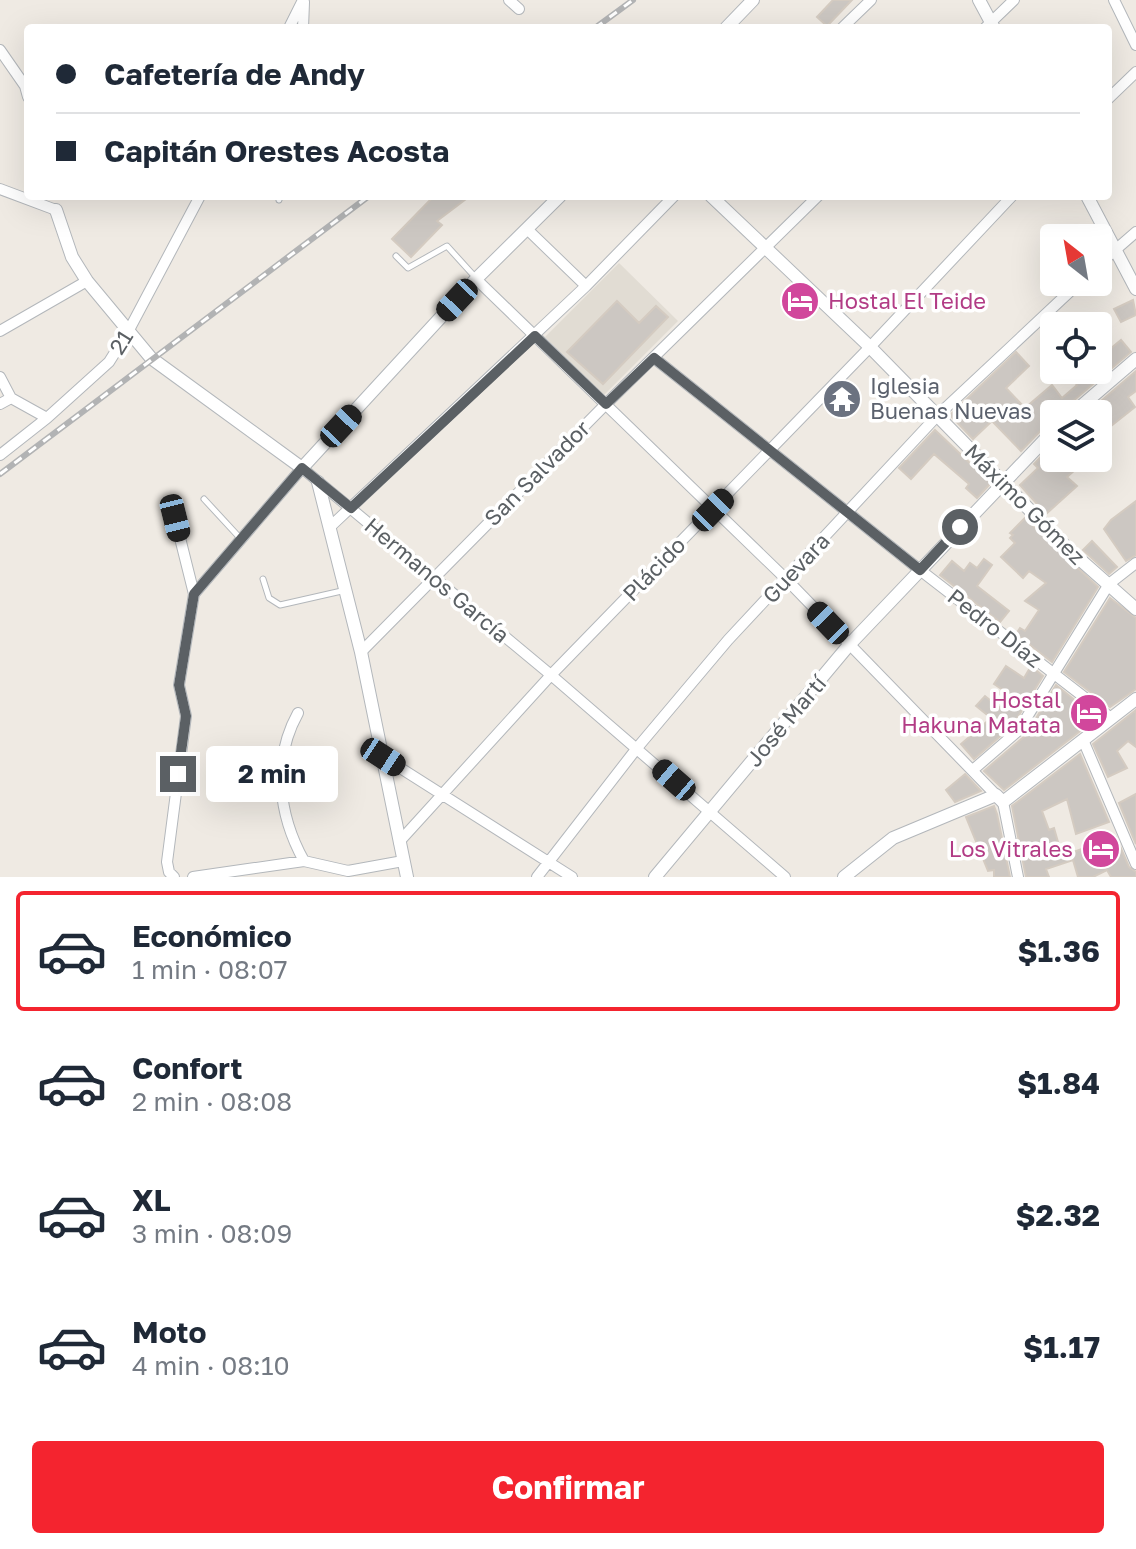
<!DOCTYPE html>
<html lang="es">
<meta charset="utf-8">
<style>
:root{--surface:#fff;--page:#f6f6f7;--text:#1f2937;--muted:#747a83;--line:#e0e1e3;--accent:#f4242f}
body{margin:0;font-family:"Golos Text",sans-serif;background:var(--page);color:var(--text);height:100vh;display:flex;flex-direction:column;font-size:30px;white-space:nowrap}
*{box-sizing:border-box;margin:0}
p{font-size:26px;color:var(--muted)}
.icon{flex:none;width:44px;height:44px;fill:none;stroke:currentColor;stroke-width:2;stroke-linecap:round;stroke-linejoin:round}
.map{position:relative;height:877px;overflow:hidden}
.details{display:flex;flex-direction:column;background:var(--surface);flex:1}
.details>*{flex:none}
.hud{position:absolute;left:24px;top:24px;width:1088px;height:176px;border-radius:8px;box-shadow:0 8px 32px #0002;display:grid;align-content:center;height:176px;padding:0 32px;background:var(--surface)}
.needle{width:52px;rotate:329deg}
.controls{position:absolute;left:1040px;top:224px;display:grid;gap:16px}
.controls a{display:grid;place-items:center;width:72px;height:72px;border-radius:8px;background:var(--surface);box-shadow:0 8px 32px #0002;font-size:40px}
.end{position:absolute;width:36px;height:36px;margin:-18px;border:10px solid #5b6064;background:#fff;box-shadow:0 0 0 4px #fff}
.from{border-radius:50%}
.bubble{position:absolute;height:56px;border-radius:8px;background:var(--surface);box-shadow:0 8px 32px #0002;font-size:26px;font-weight:700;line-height:56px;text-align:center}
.car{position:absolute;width:24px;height:48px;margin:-24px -12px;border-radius:10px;box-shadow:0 0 6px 2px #0007;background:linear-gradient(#222 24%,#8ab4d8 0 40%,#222 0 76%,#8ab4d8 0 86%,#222 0)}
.hud b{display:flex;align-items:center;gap:28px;height:76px;font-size:30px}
.hud b+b{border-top:2px solid var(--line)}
.hud i{width:20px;height:20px;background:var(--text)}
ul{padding:14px 0 0;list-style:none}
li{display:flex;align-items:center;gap:24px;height:120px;margin:0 16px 12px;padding:0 16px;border:4px solid transparent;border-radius:8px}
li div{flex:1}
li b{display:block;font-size:30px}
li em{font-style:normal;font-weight:700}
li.selected{border-color:var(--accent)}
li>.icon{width:72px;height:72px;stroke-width:1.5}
.button{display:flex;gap:16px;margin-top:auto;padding:16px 32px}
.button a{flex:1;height:92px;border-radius:8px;background:var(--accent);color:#fff;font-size:32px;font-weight:700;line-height:92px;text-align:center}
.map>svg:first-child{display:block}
</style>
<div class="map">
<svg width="1136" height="877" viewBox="0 0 1136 877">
<rect width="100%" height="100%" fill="#efeae3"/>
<!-- education -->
<path fill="#e1dcd3" d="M 619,263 L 678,321 L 604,395 L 545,337 Z"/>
<!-- building -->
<path fill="#ccc7c2" stroke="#d4cbc1" stroke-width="2" d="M 833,0 L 852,0 L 827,26 L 817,17 Z
M 434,196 L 470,196 L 437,221 L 442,225 L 411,257 L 392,239 Z
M 1133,300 L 1136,315 L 1121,322 L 1114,309 Z
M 617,301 L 639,323 L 656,306 L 668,317 L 603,384 L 567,352 Z
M 1121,340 L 1131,352 L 1066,407 L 1063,414 L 1054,414 L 1054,421 L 1047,424 L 1021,451 L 992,421 L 973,439 L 950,415 L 1016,352 L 1029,366 L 1006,388 L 1025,408 L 1052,385 L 1062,398 L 1077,385 L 1069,375 L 1076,370 L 1084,380 L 1098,370 L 1098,359 Z
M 1136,371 L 1136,391 L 1128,397 L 1135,407 L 1106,430 L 1110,434 L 1098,444 L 1098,414 L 1086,414 Z
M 935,430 L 991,483 L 977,498 L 966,488 L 969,484 L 934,454 L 911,479 L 899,468 Z
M 1054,443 L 1054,458 L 1078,458 L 1070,465 L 1075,470 L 1067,477 L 1077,486 L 1046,514 L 1020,485 L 1038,468 L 1034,464 Z
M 1136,501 L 1136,555 L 1126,561 L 1104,529 L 1111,520 Z
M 1025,518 L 1098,587 L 1052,662 L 1016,634 L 1020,628 L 1025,631 L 1039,610 L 1025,601 L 1046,583 L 1029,571 L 1023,578 L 1001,557 L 1015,543 L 1010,538 L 1013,535 L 1010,533 Z
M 1092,541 L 1117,567 L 1109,574 L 1083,550 Z
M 984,559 L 992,565 L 977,586 L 1009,611 L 1000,622 L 940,575 L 952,561 L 964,571 L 970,563 L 977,568 Z
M 1110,598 L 1136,618 L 1136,689 L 1110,707 L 1064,672 Z
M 1006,666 L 1024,678 L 1031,666 L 1043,676 L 1013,725 L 974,759 L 961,744 L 991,718 L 976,706 L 985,696 L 1000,708 L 1009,694 L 994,684 Z
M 1056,685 L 1097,718 L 1004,790 L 984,771 L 1026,735 Z
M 1136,710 L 1136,747 L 1128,741 L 1117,751 L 1127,768 L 1108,777 L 1093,744 Z
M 1080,754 L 1109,822 L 1076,834 L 1067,799 L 1042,811 L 1049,830 L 1054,828 L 1062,856 L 1116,837 L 1129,867 L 1136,872 L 1136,877 L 1111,877 L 1107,870 L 1093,877 L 1078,877 L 1073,860 L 1046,869 L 1049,877 L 1026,877 L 1012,806 Z
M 965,774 L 981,791 L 955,802 L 946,790 Z
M 1136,794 L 1136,844 L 1119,803 Z
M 994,806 L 997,814 L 1010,877 L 994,877 L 994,870 L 988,871 L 966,817 Z"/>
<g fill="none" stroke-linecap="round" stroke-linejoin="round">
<!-- service casing -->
<g stroke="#b3b7bb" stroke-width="7">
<path id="service" d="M 279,200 L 280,196
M 396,256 L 408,268 L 447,246 L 476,278
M 204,499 L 240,538
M 263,579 L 269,598 L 280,605 L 346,590"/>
</g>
<!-- minor casing -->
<g stroke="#b3b7bb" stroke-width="12">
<path id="minor" d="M 509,0 L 519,9
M 1114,0 L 1136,45
M 289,28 L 303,0
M 303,28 L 304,2
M 842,28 L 871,0
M 985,28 L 1014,0
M 0,50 L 25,86 L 28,97
M 1108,99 L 1136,72
M 0,189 L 56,210
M 527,229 L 586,286
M 1098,265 L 1136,232
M 476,279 L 786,579 L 996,795
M 0,331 L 87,281
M 654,358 L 920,570 L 1111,718
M 0,377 L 11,398 L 47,418
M 0,404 L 11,398
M 0,455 L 47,418 L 109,362 L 129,330 L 200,196
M 175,518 L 194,594
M 331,526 L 586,286 L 674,196
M 361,652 L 606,404 L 818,196
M 298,713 C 272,760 278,814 304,861
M 1083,740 L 1136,864
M 383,757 L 572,877
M 974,769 L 1019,730 L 1109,584 L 1136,563
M 1003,802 L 1018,877
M 399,842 L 551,675 L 870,347 L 1012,196
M 174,877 L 169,872 L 167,862 L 186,716 L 179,685 L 194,594 L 302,468 L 551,675 L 785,877
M 193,877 L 304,861 L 348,871 L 403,861
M 537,877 L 637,748 L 728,640 L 937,416 L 1080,282"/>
</g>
<!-- tertiary casing -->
<g stroke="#b3b7bb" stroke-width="14">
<path id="tertiary" d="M 979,0 L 994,28
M 726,28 L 753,0
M 711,196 L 870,347 L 1067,548 L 1136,609
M 1087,196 L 1136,289
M 56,210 L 72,257 L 87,281 L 151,358 L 302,468 L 476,279 L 560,196
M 1072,414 L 1136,359
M 318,482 L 361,652 L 407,877
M 655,877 L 849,645 L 1054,430
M 844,877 L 893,838 L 996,795 L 1003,802 L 1136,699"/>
</g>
<!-- service -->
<use href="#service" stroke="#fff" stroke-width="5"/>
<!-- minor -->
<use href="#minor" stroke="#fff" stroke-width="10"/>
<!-- tertiary -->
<use href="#tertiary" stroke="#fff" stroke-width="12"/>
<!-- rail casing -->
<g stroke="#b2b3b4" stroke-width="6">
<path id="rail" d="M 595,28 L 633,0
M 0,474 L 369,196"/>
</g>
<!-- rail -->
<use href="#rail" stroke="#fff" stroke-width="3" stroke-dasharray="9" stroke-linecap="butt"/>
</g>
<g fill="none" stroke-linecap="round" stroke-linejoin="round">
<!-- route -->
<path stroke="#5b6064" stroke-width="10" d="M 178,774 L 186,716 L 179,685 L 194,594 L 302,468 L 351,508 L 535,336 L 606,404 L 654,358 L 920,570 L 960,527"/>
</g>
<!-- icons -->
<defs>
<g id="hotel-disc" transform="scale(2)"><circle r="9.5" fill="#d1479c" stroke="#fff"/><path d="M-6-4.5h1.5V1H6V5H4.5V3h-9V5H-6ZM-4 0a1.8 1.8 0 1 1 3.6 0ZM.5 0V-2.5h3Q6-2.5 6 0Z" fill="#fff"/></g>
<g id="temple-disc" transform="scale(2)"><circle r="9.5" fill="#6b7280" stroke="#fff"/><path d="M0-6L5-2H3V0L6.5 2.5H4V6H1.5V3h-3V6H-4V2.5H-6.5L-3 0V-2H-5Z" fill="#fff"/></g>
</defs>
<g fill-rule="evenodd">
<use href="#hotel-disc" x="800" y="301"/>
<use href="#temple-disc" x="842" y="399"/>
<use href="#hotel-disc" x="1089" y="713"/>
<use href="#hotel-disc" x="1101" y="849"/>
</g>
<g text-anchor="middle" stroke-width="7" stroke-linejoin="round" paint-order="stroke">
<!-- hotel labels -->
<g font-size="22" fill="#b23c85" stroke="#fff" text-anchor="end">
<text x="828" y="309" text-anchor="start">Hostal El Teide</text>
<text x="1061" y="708">Hostal<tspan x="1061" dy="25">Hakuna Matata</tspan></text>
<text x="1073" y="857">Los Vitrales</text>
</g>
<!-- street labels -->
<g font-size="22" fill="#5b6064" stroke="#fff">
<text transform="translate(121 342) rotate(-58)" y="8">21</text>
<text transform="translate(537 473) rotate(-45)" y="8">San Salvador</text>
<text transform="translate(1025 504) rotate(45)" y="8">Máximo Gómez</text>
<text transform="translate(796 568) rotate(-47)" y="8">Guevara</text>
<text transform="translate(654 569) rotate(-46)" y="8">Plácido</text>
<text transform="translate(437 580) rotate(40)" y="8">Hermanos García</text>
<text transform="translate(995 628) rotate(38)" y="8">Pedro Díaz</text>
<text transform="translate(786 721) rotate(-50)" y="8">José Martí</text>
</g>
<!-- worship labels -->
<g font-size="22" fill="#5b616d" stroke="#fff" text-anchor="start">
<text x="870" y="394">Iglesia<tspan x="870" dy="25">Buenas Nuevas</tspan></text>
</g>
</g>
</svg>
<div class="controls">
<a><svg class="needle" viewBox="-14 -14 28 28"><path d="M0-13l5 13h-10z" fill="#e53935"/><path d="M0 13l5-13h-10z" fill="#747a83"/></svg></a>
<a><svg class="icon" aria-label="locate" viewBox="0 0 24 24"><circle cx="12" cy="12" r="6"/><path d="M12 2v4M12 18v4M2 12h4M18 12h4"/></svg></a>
<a><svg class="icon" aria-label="layers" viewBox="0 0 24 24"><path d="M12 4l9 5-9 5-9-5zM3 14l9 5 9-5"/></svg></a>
</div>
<i class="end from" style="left:960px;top:527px"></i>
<i class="end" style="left:178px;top:774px"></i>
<div class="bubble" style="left:206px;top:746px;width:132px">2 min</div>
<i class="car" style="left:457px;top:300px;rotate:223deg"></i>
<i class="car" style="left:341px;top:426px;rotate:43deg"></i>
<i class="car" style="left:713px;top:510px;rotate:44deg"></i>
<i class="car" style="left:175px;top:518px;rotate:166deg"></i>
<i class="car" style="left:828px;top:623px;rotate:316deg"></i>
<i class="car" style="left:383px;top:757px;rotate:123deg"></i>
<i class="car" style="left:674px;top:780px;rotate:311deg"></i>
<div class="hud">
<b><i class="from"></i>Cafetería de Andy</b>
<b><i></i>Capitán Orestes Acosta</b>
</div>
</div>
<section class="details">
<ul>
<li class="selected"><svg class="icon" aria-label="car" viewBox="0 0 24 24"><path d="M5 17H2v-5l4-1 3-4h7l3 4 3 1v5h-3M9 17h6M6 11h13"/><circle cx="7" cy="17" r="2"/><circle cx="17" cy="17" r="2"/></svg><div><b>Económico</b><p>1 min · 08:07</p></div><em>$1.36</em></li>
<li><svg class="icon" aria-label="car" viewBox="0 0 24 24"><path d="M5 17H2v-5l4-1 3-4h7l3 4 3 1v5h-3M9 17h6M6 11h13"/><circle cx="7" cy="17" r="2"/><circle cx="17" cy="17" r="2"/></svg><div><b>Confort</b><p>2 min · 08:08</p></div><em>$1.84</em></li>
<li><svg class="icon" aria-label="car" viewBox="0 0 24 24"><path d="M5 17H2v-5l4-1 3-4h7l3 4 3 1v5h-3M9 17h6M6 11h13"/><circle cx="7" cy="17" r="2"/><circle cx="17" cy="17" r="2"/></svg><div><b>XL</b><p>3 min · 08:09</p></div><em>$2.32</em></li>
<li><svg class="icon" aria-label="car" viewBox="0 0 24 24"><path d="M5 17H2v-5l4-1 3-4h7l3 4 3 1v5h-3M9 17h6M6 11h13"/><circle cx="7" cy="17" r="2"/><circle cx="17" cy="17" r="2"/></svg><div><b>Moto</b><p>4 min · 08:10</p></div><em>$1.17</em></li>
</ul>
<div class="button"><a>Confirmar</a></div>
</section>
